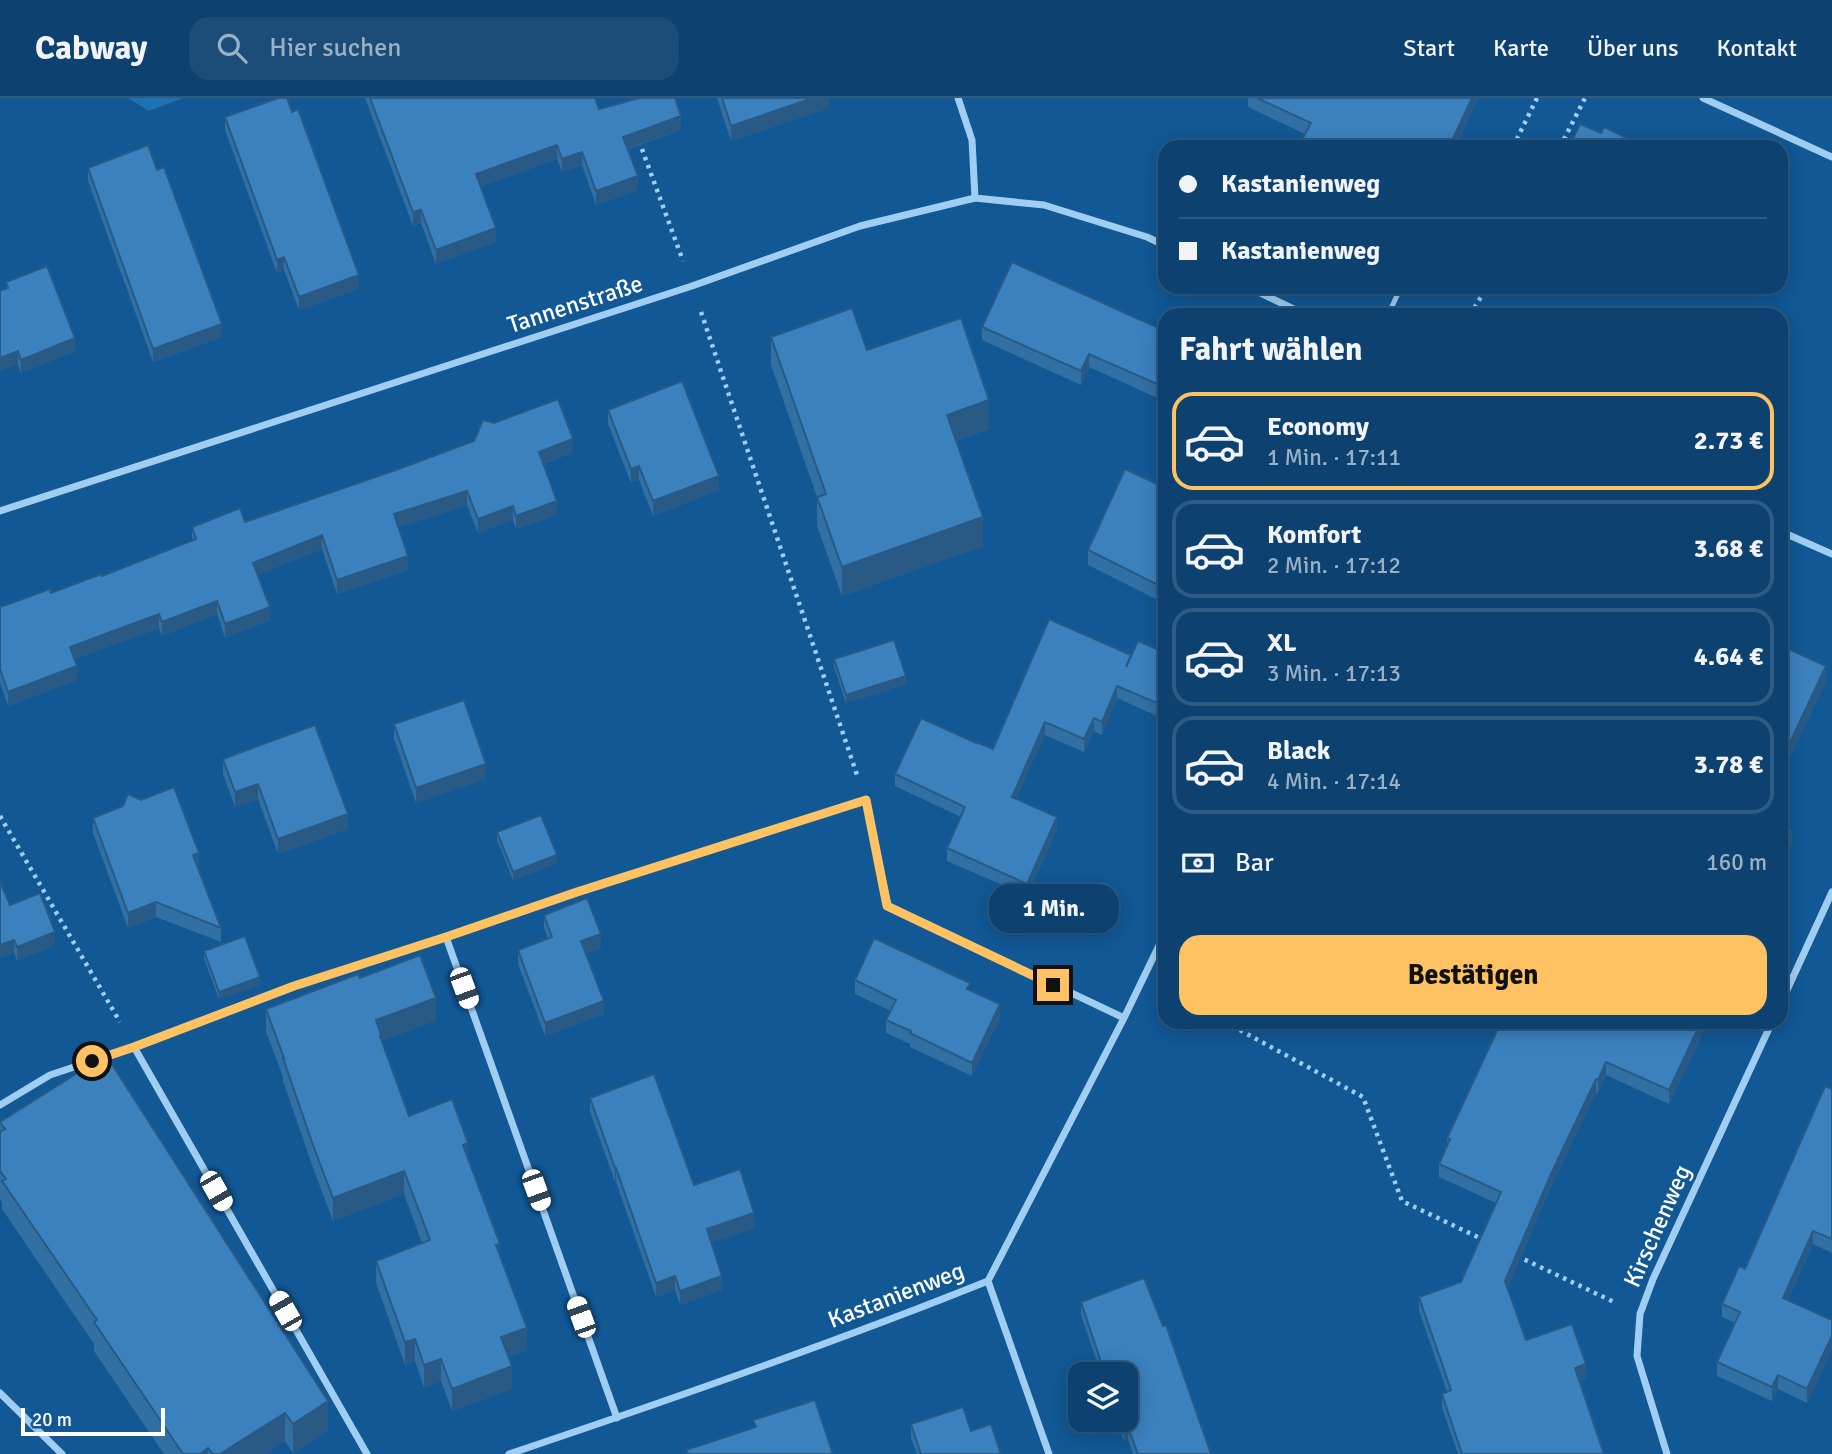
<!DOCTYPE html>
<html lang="de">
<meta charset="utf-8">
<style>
:root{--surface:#0d4270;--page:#1b4d78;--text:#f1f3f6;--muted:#9ab0c3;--line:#2d5b83;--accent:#ffc263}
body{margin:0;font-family:Signika,sans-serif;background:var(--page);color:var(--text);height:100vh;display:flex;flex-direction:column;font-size:26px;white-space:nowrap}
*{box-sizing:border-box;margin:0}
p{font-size:23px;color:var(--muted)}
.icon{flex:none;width:38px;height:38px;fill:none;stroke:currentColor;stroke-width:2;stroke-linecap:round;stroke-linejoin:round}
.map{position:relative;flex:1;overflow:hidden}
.side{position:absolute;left:1158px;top:210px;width:630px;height:721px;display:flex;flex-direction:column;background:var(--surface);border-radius:21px;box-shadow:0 4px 18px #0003,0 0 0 2px var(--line)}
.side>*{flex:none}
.guide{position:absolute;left:1158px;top:42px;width:630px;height:154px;border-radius:21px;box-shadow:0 4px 18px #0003,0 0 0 2px var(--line);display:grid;align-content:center;height:154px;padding:0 21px;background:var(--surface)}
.buttons{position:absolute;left:1068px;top:1264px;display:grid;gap:14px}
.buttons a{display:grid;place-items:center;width:70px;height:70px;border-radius:14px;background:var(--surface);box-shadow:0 4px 18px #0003,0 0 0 2px var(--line);font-size:35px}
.scale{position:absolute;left:21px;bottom:18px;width:144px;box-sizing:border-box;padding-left:7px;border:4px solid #fff;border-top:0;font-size:19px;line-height:24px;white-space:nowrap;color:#fff;-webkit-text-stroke:5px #115895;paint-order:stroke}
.end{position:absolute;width:32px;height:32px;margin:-16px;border:9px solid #ffc263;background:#111;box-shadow:0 0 0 4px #111}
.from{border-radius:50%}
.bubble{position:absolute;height:49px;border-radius:21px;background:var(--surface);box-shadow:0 4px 18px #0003,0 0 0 2px var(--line);font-size:23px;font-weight:700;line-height:49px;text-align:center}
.car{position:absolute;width:21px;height:42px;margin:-21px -10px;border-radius:9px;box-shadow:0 0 5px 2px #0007;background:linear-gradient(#fff 24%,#345 0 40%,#fff 0 76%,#345 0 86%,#fff 0)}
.guide b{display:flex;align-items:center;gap:24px;height:66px;font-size:26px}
.guide b+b{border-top:2px solid var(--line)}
.guide i{width:18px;height:18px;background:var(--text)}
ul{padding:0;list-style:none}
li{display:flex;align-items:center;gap:21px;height:98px;margin:0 14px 10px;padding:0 7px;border:4px solid var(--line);border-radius:21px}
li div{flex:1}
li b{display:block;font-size:26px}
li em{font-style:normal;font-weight:700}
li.selected{border-color:var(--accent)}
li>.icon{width:63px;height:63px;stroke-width:1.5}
h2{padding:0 21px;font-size:32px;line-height:84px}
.pay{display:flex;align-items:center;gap:18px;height:77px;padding:0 21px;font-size:26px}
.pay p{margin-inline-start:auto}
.action{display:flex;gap:14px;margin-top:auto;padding:14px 21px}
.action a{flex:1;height:80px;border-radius:21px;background:var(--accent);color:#111;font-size:28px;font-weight:700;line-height:80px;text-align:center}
header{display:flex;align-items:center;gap:42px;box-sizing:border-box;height:98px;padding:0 35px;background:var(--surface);border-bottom:2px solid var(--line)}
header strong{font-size:33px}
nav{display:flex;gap:38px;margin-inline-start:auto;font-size:24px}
.search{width:490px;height:63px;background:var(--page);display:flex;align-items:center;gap:18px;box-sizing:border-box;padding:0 24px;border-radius:21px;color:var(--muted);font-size:26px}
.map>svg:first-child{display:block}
</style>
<header>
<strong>Cabway</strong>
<div class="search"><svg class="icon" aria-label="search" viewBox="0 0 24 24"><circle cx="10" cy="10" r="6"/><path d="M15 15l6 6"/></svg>Hier suchen</div>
<nav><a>Start</a><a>Karte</a><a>Über uns</a><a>Kontakt</a></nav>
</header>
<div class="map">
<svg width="1832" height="1356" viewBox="0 0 1832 1356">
<rect width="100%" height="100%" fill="#115895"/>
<!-- green -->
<path fill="#2071b3" d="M 128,0 L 183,0 L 149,13 Z"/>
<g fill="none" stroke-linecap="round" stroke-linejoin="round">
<!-- path -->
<path stroke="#a0cef3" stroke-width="4.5" stroke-dasharray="3.5 5" stroke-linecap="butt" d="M 639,43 L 683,163
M 1513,49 L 1537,0
M 1560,49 L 1585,0
M 1471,189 L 1483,194
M 701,214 L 857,677
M 1470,217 L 1487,189
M 0,718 L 120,924
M 1225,924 L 1363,999 L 1402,1103 L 1484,1142
M 1517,1158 L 1614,1204"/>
<!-- service -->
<path stroke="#a0cef3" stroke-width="5" d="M 1388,217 L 1401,189"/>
<!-- minor -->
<path stroke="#a0cef3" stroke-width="7" d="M 958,0 L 972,42 L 975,100
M 1703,0 L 1832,59
M 1248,189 L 1306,217
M 0,413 L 692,188 L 860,128 L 975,100 L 1044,107 L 1147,139 L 1166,148
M 1782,434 L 1832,456
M 446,839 L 617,1320
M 1782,903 L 1832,794
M 134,949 L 367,1356
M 0,1007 L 50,977 L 134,949 L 294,888 L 446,839 L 577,794 L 866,702 L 888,808 L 1124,920
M 988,1183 L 1049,1356
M 0,1295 L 62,1356
M 509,1356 C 670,1302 831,1246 988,1183 L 1124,920 L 1166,833
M 1667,1356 L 1637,1258 L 1640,1216 L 1653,1181 L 1772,924"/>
</g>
<!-- wall -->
<path fill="#326fa3" d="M 365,0 L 595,0 L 599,11 L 681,32 L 628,51 L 638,92 L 596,107 L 582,67 L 562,74 L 557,61 L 481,88 L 496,144 L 436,166 L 421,125 L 413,128 Z
M 717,0 L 829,0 L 829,10 L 731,43 Z
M 1248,0 L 1478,0 L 1455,49 L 1298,49 L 1305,36 L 1248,9 Z
M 225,19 L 359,191 L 299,212 L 284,172 L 277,175 L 225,32 Z
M 88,70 L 222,239 L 153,264 L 88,83 Z
M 6,184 L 75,253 L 21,275 L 18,267 L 6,190 Z
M 982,229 L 1166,230 L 1166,323 L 1162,321 L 1162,308 L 1164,303 L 1089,269 L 1081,287 L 982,242 Z
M 771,239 L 867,252 L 989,331 L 956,343 L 983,448 L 842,498 L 817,428 L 817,399 L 771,267 Z
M 608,312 L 719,392 L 653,418 L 639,382 L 631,385 L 608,326 Z
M 573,354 L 543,366 L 557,417 L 516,431 L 513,422 L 478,435 L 467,407 L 398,429 L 408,472 L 337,496 L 322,451 L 257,477 L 270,522 L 225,540 L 217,516 L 162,538 L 159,530 L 75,561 L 77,582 L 8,608 L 0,585 L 0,509 L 51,495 L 102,478 L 192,443 L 192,429 L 245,424 Z
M 1166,390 L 1166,506 L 1088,467 L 1088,452 Z
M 1782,548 L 1826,583 L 1785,670 L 1782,669 Z
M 1166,555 L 1166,599 L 1157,618 L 1117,600 L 1102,637 L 1094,633 L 1084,654 L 1045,637 L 1016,701 L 1057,732 L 1027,798 L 947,763 L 947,750 L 961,719 L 895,688 L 895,676 L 976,645 L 993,651 L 1131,557 Z
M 834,561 L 906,586 L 846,605 L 834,569 Z
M 394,626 L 486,681 L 416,705 L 394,641 Z
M 223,661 L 348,731 L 278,756 L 258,701 L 235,709 L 223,676 Z
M 93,720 L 199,770 L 221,830 L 221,844 L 156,819 L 128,830 L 93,735 Z
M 497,734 L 557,765 L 513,782 L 497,742 Z
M 10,807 L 55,847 L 17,863 L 14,855 Z
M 544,817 L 601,850 L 586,855 L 604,916 L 545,938 L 518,866 L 518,852 L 548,841 L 544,830 Z
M 204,853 L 260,887 L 219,901 L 204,861 Z
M 360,880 L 436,922 L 381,943 L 409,1018 L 468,1060 L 500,1156 L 527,1252 L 508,1259 L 512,1291 L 452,1313 L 441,1283 L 424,1290 L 415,1263 L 405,1267 L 376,1185 L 376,1163 L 422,1145 L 404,1096 L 333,1123 L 313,1070 L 283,983 L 283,979 L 266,934 L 266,911 Z
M 855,882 L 970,892 L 1000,919 L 972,978 L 910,949 L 910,946 L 886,935 L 886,922 L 891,913 L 855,896 Z
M 1256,924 L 1273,924 L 1270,930 Z
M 1501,924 L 1708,924 L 1669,1006 L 1606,977 L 1598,995 L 1596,994 L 1551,1089 L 1507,1191 L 1526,1242 L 1586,1280 L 1579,1283 L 1604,1356 L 1458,1356 L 1442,1310 L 1442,1296 L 1447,1294 L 1419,1213 L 1419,1199 L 1461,1184 L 1496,1105 L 1439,1079 L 1439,1066 L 1447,1048 L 1447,1040 Z
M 1832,991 L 1832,1155 L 1813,1146 L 1788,1202 L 1832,1222 L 1832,1251 L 1807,1305 L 1778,1291 L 1772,1303 L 1717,1278 L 1717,1264 L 1735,1225 L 1722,1219 L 1722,1206 L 1745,1171 Z
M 590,1000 L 694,1087 L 754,1130 L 711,1144 L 722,1192 L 680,1207 L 675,1192 L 656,1199 L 616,1084 L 615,1084 L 590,1014 Z
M 0,1024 L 328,1332 L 293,1355 L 285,1343 L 265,1356 L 164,1356 L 94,1253 L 94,1246 L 2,1111 L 2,1105 L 0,1101 Z
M 1081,1204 L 1211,1356 L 1133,1356 L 1128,1341 L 1124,1343 L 1116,1321 L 1125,1321 L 1125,1276 L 1101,1276 L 1081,1217 Z
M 911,1326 L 971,1333 L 1001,1356 L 917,1356 L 911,1340 Z"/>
<!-- shaded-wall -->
<path fill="#295a85" d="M 813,0 L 829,0 L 829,10 L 731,43 L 731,28 Z
M 1472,0 L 1478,0 L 1455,49 L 1449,49 Z
M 681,18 L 681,32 L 623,52 L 623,39 Z
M 557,47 L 557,61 L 476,90 L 476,76 Z
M 582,54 L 582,67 L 562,74 L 562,61 Z
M 638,78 L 638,92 L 596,107 L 596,93 Z
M 421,112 L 421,125 L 413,128 L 413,114 Z
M 496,130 L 496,144 L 436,166 L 436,152 Z
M 284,159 L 284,172 L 277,175 L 277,162 Z
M 359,177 L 359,191 L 299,212 L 299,199 Z
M 222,226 L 222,239 L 153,264 L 153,251 Z
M 75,240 L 75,253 L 21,275 L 21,262 Z
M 18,253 L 18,267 L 0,273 L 0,260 Z
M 1089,256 L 1089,269 L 1081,287 L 1081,273 Z
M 989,302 L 989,331 L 947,346 L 947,317 Z
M 573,341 L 573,354 L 539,367 L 539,354 Z
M 639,368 L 639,382 L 631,385 L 631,371 Z
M 719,378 L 719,392 L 653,418 L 653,403 Z
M 467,393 L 467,407 L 394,430 L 394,416 Z
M 557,403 L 557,417 L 516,431 L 516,418 Z
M 513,408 L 513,422 L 478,435 L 478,421 Z
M 983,419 L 983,448 L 842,498 L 842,469 Z
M 322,437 L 322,451 L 253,479 L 253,465 Z
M 408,458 L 408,472 L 337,496 L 337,482 Z
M 217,503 L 217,516 L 162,538 L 162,524 Z
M 270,509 L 270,522 L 225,540 L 225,526 Z
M 159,516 L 159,530 L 70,563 L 70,549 Z
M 77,568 L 77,582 L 8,608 L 8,594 Z
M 1826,568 L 1826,583 L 1785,670 L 1785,655 Z
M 906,578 L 906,586 L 846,605 L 846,597 Z
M 1166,586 L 1166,599 L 1157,618 L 1157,605 Z
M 1117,588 L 1117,600 L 1102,637 L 1102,624 Z
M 1094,620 L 1094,633 L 1084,654 L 1084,641 Z
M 1045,624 L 1045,637 L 1012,712 L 1012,699 Z
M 486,666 L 486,681 L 416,705 L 416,690 Z
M 258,686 L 258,701 L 235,709 L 235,694 Z
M 348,716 L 348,731 L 278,756 L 278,741 Z
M 1057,719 L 1057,732 L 1027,798 L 1027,786 Z
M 1792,733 L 1792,746 L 1782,768 L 1782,754 Z
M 199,755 L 199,770 L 193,757 Z
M 557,757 L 557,765 L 513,782 L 513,774 Z
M 156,804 L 156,819 L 128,830 L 128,815 Z
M 55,834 L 55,847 L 17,863 L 17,849 Z
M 601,836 L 601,850 L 581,857 L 581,843 Z
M 14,842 L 14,855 L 0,861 L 0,847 Z
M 260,879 L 260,887 L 219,901 L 219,894 Z
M 436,900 L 436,922 L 381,943 L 376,922 Z
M 604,903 L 604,916 L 545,938 L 545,925 Z
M 1000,906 L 1000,919 L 972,978 L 972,965 Z
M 1701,924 L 1708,924 L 1669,1006 L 1669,992 Z
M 1606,964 L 1606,977 L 1598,995 L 1598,982 Z
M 1596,981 L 1596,994 L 1551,1089 L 1505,1197 L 1505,1183 L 1551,1076 Z
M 468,1045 L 468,1067 L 463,1047 Z
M 615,1070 L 616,1070 L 616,1084 L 615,1084 Z
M 404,1073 L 404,1096 L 333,1123 L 333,1100 Z
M 754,1115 L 754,1130 L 707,1146 L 707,1131 Z
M 1813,1133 L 1813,1146 L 1783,1213 L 1783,1200 Z
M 675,1178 L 675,1192 L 656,1199 L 656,1185 Z
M 722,1178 L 722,1192 L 680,1207 L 680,1193 Z
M 527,1230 L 527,1252 L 501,1262 L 501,1239 Z
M 1832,1238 L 1832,1251 L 1807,1305 L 1807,1291 Z
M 415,1241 L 415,1263 L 405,1267 L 405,1244 Z
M 441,1261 L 441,1283 L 424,1290 L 424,1267 Z
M 1586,1266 L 1586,1280 L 1575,1284 L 1575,1270 Z
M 512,1268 L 512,1291 L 452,1313 L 452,1291 Z
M 1778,1277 L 1778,1291 L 1772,1303 L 1772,1289 Z
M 328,1303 L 328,1332 L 293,1355 L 293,1326 Z
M 285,1315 L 285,1343 L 265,1356 L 220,1356 Z
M 1128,1329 L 1128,1341 L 1124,1343 L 1124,1331 Z
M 208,1350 L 208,1356 L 200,1356 Z"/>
<!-- building -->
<path fill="#3a81be" stroke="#295a85" stroke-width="2" d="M 278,0 L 287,0 L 292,14 L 298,11 L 359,177 L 299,199 L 284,159 L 277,162 L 225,19 Z
M 370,0 L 595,0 L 599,11 L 639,0 L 675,0 L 681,18 L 623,39 L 638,78 L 596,93 L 582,54 L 562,61 L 557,47 L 476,76 L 496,130 L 436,152 L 421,112 L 413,114 Z
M 722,0 L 813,0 L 731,28 Z
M 1257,0 L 1472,0 L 1449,49 L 1298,49 L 1311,25 Z
M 1580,26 L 1601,35 L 1604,29 L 1646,49 L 1569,49 Z
M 148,47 L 157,72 L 164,69 L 222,226 L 153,251 L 88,70 Z
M 1012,164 L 1156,229 L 1157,226 L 1166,230 L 1166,290 L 1089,256 L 1081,273 L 982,229 Z
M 47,168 L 75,240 L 21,262 L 18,253 L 0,260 L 0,193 L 8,190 L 6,184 Z
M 852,210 L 867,252 L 961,220 L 989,302 L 947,317 L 983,419 L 842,469 L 817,399 L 826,396 L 771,239 Z
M 682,283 L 719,378 L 653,403 L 639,368 L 631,371 L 608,312 Z
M 1166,300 L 1166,309 L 1162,308 Z
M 558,301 L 573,341 L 539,354 L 557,403 L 516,418 L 513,408 L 478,421 L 467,393 L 394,416 L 408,458 L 337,482 L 322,437 L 253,465 L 270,509 L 225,526 L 217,503 L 162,524 L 159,516 L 70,549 L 77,568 L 8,594 L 0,571 L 0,509 L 50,491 L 51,495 L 101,476 L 102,478 L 196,441 L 192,429 L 240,410 L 245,424 L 393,373 L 474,343 L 483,322 L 494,325 Z
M 1125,371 L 1166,390 L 1166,491 L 1088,452 Z
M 1049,521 L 1131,557 L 1126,569 L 1138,543 L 1166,555 L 1166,586 L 1157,605 L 1117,588 L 1102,624 L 1094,620 L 1084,641 L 1045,624 L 1012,699 L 1057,719 L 1027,786 L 947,750 L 965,709 L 895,676 L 921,620 L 976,645 L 976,644 L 993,651 Z
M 894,542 L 906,578 L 846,597 L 834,561 Z
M 1782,548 L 1826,568 L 1785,655 L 1782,654 Z
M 464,602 L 486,666 L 416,690 L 394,626 Z
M 315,627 L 348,716 L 278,741 L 258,686 L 235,694 L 223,661 Z
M 174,689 L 199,755 L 193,757 L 221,830 L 156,804 L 128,815 L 93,720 L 123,708 L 128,696 L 141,702 Z
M 541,717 L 557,757 L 513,774 L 497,734 Z
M 1782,728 L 1792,733 L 1782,754 Z
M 0,784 L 10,807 L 40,795 L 55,834 L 17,849 L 14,842 L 0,847 Z
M 587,800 L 601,836 L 581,843 L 604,903 L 545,925 L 518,852 L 552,839 L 544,817 Z
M 245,838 L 260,879 L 219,894 L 204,853 Z
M 874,840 L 970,885 L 967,891 L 1000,906 L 972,965 L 910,935 L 911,933 L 886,922 L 896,902 L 855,882 Z
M 420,857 L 436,900 L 376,922 L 381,937 L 380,938 L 409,1018 L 452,1001 L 468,1045 L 463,1047 L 500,1146 L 496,1147 L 527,1230 L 501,1239 L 512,1268 L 452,1291 L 441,1261 L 424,1267 L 415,1241 L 405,1244 L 376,1163 L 430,1142 L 404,1073 L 333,1100 L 313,1047 L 283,960 L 284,960 L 266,911 L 358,876 L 360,880 Z
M 1501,924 L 1701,924 L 1669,992 L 1606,964 L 1598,982 L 1596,981 L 1551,1076 L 1505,1183 L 1526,1242 L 1572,1226 L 1586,1266 L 1575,1270 L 1604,1356 L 1462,1356 L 1442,1296 L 1451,1292 L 1419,1199 L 1461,1184 L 1501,1094 L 1439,1066 L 1450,1041 L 1447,1040 Z
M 106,957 L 328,1303 L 293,1326 L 285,1315 L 220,1356 L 213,1356 L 208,1350 L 200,1356 L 183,1356 L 94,1224 L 97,1222 L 2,1083 L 6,1081 L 0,1073 L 0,1034 L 5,1031 L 0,1024 Z
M 654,976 L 694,1087 L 740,1071 L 754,1115 L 707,1131 L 722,1178 L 680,1193 L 675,1178 L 656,1185 L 616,1070 L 615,1070 L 590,1000 Z
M 1825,988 L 1832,991 L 1832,1141 L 1813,1133 L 1783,1200 L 1832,1222 L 1832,1238 L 1807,1291 L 1778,1277 L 1772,1289 L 1717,1264 L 1740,1214 L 1722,1206 L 1739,1168 L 1745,1171 Z
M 1144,1180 L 1163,1228 L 1166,1227 L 1211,1356 L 1138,1356 L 1128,1329 L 1124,1331 L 1121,1321 L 1125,1321 L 1125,1276 L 1105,1276 L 1081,1204 Z
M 815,1302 L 833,1356 L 688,1356 L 686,1352 L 756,1329 L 753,1322 Z
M 963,1309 L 971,1333 L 991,1326 L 1001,1356 L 921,1356 L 911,1326 Z"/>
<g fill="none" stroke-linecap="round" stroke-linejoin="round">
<!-- route -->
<path stroke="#ffc263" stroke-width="9" d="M 92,963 L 134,949 L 294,888 L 446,839 L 577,794 L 866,702 L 887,808 L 1053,887"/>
</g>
<g text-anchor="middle" stroke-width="6" stroke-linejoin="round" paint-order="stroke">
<!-- street labels -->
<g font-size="24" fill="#fff" stroke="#115895">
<text transform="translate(575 206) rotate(-18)" y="8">Tannenstraße</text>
<text transform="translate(1657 1128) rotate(-66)" y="8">Kirschenweg</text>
<text transform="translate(896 1197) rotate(-21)" y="8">Kastanienweg</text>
</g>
</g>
</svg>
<div class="buttons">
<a><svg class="icon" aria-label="layers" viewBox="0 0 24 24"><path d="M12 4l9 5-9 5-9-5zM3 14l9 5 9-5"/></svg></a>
</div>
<div class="scale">20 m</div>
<i class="end from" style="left:92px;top:963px"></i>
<i class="end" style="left:1053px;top:887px"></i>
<div class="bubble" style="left:989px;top:786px;width:130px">1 Min.</div>
<i class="car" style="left:464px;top:890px;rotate:160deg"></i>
<i class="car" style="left:536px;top:1092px;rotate:160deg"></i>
<i class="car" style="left:216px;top:1093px;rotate:150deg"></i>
<i class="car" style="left:285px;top:1213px;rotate:330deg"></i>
<i class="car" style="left:581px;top:1219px;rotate:340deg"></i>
<div class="guide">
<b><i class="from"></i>Kastanienweg</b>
<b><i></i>Kastanienweg</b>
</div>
<section class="side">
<h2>Fahrt wählen</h2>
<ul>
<li class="selected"><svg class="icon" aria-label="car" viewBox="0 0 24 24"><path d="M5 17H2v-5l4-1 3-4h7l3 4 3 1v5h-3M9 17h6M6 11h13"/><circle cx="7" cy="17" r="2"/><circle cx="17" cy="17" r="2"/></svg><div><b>Economy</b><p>1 Min. · 17:11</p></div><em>2.73 €</em></li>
<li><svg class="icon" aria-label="car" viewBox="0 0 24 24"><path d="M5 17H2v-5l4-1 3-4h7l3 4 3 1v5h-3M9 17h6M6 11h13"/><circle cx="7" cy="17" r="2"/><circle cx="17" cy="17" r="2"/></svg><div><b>Komfort</b><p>2 Min. · 17:12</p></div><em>3.68 €</em></li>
<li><svg class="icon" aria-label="car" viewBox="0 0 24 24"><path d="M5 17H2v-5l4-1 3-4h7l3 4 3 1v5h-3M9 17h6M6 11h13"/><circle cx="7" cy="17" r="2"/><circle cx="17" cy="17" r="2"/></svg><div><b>XL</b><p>3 Min. · 17:13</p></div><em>4.64 €</em></li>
<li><svg class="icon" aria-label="car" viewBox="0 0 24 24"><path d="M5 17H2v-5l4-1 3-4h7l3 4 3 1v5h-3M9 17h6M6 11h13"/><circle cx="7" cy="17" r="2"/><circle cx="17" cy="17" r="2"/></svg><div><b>Black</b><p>4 Min. · 17:14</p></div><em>3.78 €</em></li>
</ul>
<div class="pay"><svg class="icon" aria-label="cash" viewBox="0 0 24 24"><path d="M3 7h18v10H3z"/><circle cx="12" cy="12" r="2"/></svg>Bar<p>160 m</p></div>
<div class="action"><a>Bestätigen</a></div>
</section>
</div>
